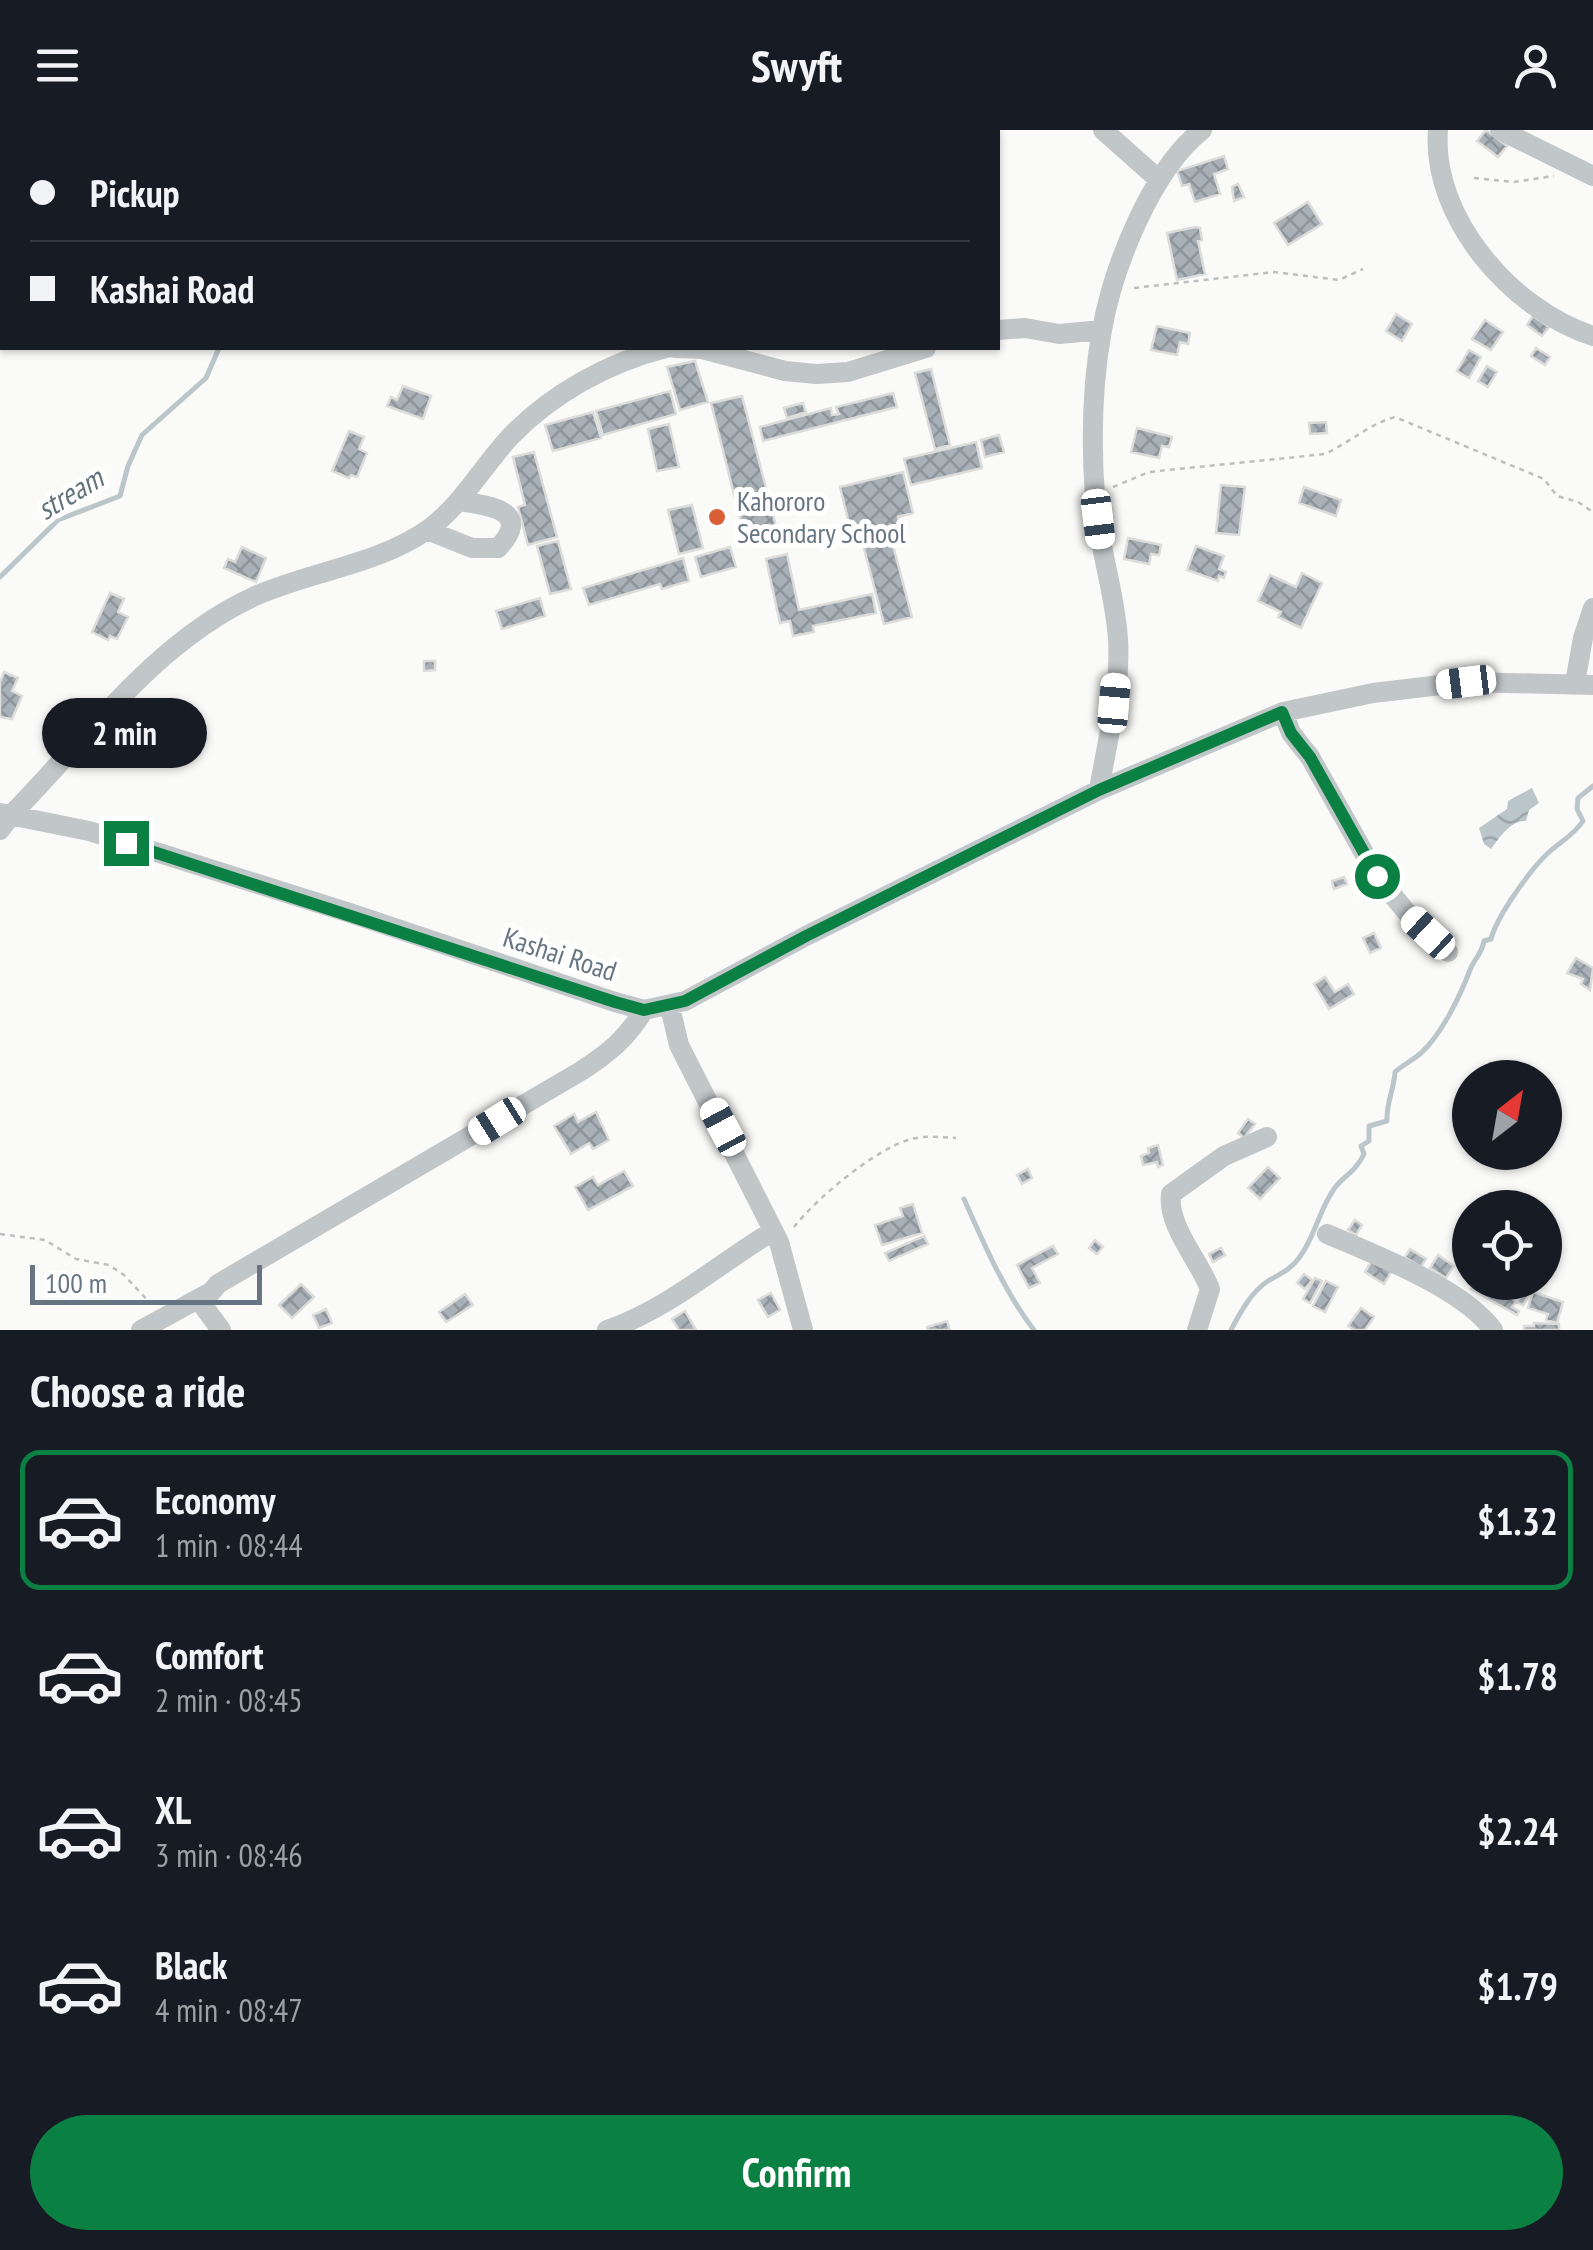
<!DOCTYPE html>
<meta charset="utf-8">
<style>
:root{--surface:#171b24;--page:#242831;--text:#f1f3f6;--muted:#9ea1a6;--line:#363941;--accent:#0b8043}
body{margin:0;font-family:"PT Sans Narrow",sans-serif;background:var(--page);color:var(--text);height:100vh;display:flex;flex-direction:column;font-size:38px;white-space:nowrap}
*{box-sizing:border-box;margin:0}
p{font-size:32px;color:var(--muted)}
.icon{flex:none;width:55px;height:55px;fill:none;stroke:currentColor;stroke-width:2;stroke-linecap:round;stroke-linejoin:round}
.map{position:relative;height:1200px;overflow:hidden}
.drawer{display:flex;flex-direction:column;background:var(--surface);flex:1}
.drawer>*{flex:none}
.guide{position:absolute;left:0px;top:0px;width:1000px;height:220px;box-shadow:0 2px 8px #0004;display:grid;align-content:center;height:220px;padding:0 30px;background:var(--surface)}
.needle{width:65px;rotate:31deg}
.tools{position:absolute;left:1452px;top:930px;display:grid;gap:20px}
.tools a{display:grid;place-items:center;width:110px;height:110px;border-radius:50%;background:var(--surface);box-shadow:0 2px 8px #0004;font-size:50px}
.scale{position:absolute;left:30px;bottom:25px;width:232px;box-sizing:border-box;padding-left:10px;border:5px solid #667581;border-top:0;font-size:28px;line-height:35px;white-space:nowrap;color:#667581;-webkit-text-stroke:8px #fff;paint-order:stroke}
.end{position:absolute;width:45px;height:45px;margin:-22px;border:12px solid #0b8043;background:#fff;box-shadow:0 0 0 5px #fff}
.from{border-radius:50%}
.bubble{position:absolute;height:70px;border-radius:35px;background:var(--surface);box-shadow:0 2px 8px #0004;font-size:32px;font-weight:800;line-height:70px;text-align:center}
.car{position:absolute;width:30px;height:60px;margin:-30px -15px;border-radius:12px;box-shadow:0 0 8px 2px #0007;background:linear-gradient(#fff 24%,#345 0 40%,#fff 0 76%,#345 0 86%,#fff 0)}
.guide b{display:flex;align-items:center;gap:35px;height:95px;font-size:38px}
.guide b+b{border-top:2px solid var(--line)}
.guide i{width:25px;height:25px;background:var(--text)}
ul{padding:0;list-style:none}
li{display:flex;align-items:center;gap:30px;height:140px;margin:0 20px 15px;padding:0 10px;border:5px solid transparent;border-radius:20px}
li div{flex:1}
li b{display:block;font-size:38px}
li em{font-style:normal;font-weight:800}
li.current{border-color:var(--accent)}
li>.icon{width:90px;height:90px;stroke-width:1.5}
h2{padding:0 30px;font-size:45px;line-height:120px}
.button{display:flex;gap:20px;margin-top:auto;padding:20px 30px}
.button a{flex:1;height:115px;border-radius:60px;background:var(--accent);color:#fff;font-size:40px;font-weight:800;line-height:115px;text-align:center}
header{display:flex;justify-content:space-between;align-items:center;height:130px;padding:0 30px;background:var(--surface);font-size:45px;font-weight:800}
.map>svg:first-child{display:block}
</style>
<header><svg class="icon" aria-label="menu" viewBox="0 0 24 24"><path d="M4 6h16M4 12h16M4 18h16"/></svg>Swyft<svg class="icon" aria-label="person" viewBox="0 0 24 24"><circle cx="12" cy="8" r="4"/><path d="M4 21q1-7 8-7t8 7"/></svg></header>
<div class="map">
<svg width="1593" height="1200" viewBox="0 0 1593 1200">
<defs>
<pattern id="water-waves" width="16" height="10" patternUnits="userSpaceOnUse" patternTransform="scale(2.5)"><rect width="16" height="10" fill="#bbc6ca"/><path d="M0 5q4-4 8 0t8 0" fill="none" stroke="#9ca5a9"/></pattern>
<pattern id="building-cross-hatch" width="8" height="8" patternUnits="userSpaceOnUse" patternTransform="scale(2.5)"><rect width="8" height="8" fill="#a8b1b7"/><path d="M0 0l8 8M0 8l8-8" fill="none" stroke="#8d959a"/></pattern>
</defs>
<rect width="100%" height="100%" fill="#fafaf8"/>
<!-- water -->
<path fill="url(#water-waves)" d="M 1532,658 L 1539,673 L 1529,680 L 1526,691 C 1511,690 1500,707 1491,719 L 1484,714 L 1479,698 L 1507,679 L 1508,671 Z"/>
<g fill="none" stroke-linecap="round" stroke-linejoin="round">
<!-- stream -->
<path stroke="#bbc6ca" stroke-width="5" d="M 388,2 L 390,0
M 0,447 L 58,390 L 120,366 L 128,336 L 142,305 L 206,248 L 219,218
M 964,1069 C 984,1114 1004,1161 1034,1200
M 1231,1200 C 1240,1183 1251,1162 1268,1151 C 1280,1144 1290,1140 1299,1128 C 1315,1107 1319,1080 1334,1059 C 1344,1045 1354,1044 1364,1024 L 1361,1016 L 1369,1011 L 1369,996 L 1387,991 C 1386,973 1394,960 1395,942 C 1403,935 1413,930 1421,923 C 1442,904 1460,866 1470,840 C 1474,829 1482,824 1484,811 L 1491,809 C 1497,786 1530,740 1548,723 C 1560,712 1574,705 1583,691 L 1577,679 L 1578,668 L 1593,656"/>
</g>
<!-- building -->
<path fill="url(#building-cross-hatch)" stroke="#dcdcda" stroke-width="2.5" d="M 1486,0 L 1507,16 L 1498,27 L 1477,11 Z
M 1224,26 L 1228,39 L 1214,44 L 1220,64 L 1195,72 L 1189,54 L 1182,56 L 1177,41 Z
M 1238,54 L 1244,67 L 1234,71 L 1232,57 Z
M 1308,72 L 1322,94 L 1288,115 L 1274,93 Z
M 1195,97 L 1200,98 L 1202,110 L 1198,111 L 1205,144 L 1177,150 L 1167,103 Z
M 1396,184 L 1412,194 L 1402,211 L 1386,201 Z
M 1533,186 L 1549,197 L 1542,206 L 1527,195 Z
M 1485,190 L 1503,202 L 1491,220 L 1472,209 Z
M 1157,196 L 1190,203 L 1188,214 L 1180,212 L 1177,225 L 1151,220 Z
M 1536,218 L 1550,227 L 1545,235 L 1531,226 Z
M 1469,220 L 1481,227 L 1469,248 L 1457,241 Z
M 695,231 L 708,272 L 680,280 L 667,237 Z
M 1487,236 L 1497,242 L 1488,257 L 1478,251 Z
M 931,239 L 950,315 L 935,319 L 915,243 Z
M 403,256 L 431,266 L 423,289 L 387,276 L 391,267 L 397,270 Z
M 670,261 L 676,284 L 603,305 L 596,281 Z
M 893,263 L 897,277 L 763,311 L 760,297 L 831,278 L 832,285 L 839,284 L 836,277 Z
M 742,266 L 777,400 L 745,408 L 711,273 Z
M 803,273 L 806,282 L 787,288 L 784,278 Z
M 593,282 L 601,308 L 553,321 L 545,295 Z
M 1326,292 L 1327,303 L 1310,304 L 1309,293 Z
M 669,294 L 679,337 L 657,341 L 648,299 Z
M 1137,298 L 1172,307 L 1169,317 L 1162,316 L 1159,328 L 1131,322 Z
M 349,301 L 364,307 L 359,319 L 367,323 L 357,347 L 351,345 L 349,348 L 332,341 Z
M 999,305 L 1004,322 L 985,327 L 981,310 Z
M 976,312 L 982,338 L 911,355 L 904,329 Z
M 534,322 L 557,407 L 528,415 L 518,377 L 525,375 L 513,327 Z
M 903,342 L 913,383 L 898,387 L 900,395 L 852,406 L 840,357 Z
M 1221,355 L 1245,357 L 1239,405 L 1216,403 Z
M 1304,357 L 1341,370 L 1336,386 L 1299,373 Z
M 692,375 L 703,418 L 679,424 L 668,380 Z
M 890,404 L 912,487 L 884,494 L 862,411 Z
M 1128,408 L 1161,415 L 1159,425 L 1151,424 L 1149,434 L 1124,429 Z
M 558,411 L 571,459 L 550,464 L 537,416 Z
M 1196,416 L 1224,426 L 1219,439 L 1226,442 L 1224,448 L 1219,446 L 1218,451 L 1187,440 Z
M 242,417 L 266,428 L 256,452 L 224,438 L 228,429 L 235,432 Z
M 730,417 L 736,437 L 701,447 L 695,427 Z
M 787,424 L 799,480 L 872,464 L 876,483 L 813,496 L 814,502 L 793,506 L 790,491 L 780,493 L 766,429 Z
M 683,428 L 689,451 L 662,459 L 660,454 L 589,475 L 583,458 Z
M 1302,443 L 1322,453 L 1301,498 L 1278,487 L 1281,482 L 1258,471 L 1270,445 L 1296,457 Z
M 110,463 L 124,469 L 118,482 L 128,487 L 117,509 L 110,506 L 108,510 L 92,502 Z
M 540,468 L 545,486 L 502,499 L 496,481 Z
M 424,531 L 435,531 L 435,540 L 424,541 Z
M 4,542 L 18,548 L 12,561 L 22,566 L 12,589 L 0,587 L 0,552 Z
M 1344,747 L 1347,754 L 1334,759 L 1332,751 Z
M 1374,803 L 1381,818 L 1370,823 L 1363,808 Z
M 1576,828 L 1593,838 L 1590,860 L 1581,854 L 1583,849 L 1567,843 Z
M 1325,847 L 1335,862 L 1348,854 L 1354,864 L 1329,879 L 1314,854 Z
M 596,982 L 609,1010 L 593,1019 L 589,1013 L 571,1024 L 554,996 L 574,984 L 578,992 Z
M 1248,989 L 1255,994 L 1244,1008 L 1238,1003 Z
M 1158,1015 L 1163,1035 L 1158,1037 L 1157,1032 L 1143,1035 L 1141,1026 L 1149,1023 L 1148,1018 Z
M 1268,1037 L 1280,1048 L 1260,1069 L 1248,1058 Z
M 1028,1039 L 1032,1048 L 1022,1054 L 1017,1045 Z
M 624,1041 L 633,1056 L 588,1080 L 575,1057 L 593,1047 L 598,1055 Z
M 913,1074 L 922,1103 L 882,1115 L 875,1095 L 903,1086 L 900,1078 Z
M 1355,1090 L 1362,1095 L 1356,1105 L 1348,1100 Z
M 924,1106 L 928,1114 L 889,1131 L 885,1123 Z
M 1095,1110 L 1103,1117 L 1097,1124 L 1089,1118 Z
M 1053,1116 L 1058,1124 L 1032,1138 L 1040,1153 L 1029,1158 L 1017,1135 Z
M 1221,1118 L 1225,1125 L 1213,1132 L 1209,1124 Z
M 1410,1119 L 1426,1129 L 1421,1137 L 1405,1127 Z
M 1438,1125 L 1454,1136 L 1446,1148 L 1430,1138 Z
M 1374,1127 L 1393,1139 L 1384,1154 L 1365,1142 Z
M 1304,1144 L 1312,1150 L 1305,1159 L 1297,1153 Z
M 1315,1148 L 1322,1151 L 1310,1173 L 1303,1169 Z
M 1326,1151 L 1338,1157 L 1325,1182 L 1313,1176 Z
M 1476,1152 L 1509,1152 L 1529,1165 L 1523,1175 L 1517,1172 L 1519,1169 L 1513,1169 L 1516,1171 L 1512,1177 L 1519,1181 L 1517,1185 L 1471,1159 Z
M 301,1154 L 314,1167 L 292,1188 L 279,1175 Z
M 1533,1162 L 1563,1172 L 1557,1193 L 1546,1190 L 1548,1184 L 1528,1178 Z
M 771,1163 L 780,1180 L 768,1187 L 758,1170 Z
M 465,1164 L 473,1175 L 446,1192 L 439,1182 Z
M 1361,1178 L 1374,1187 L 1365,1200 L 1354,1200 L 1348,1196 Z
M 326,1179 L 332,1193 L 319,1198 L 313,1185 Z
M 685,1181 L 696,1200 L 679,1200 L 672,1189 Z
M 947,1191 L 950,1200 L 928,1200 L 927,1197 Z
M 1534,1193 L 1559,1194 L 1559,1200 L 1524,1200 L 1524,1196 L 1534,1196 Z"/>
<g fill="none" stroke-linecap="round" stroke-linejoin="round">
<!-- path -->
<path stroke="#bcbfc1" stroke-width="2.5" stroke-dasharray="5 5" stroke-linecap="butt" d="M 566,2 L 567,0
M 1474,48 L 1514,52 L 1554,46
M 1134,158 L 1274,142 L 1339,150 L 1363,139
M 1113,357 L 1149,342 L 1325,324 C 1349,313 1369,294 1395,287 L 1544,349 L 1557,366 L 1578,372 L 1593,382
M 794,1097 C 817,1068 873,1021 908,1010 C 923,1005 940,1007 956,1008
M 0,1104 L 45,1110 L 76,1129 L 109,1135 L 124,1145 L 151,1174"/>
<!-- minor -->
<path stroke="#c1c6c9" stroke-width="20" d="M 1103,0 L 1158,49
M 1438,0 C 1431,88 1512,180 1593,206
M 1500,0 L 1593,46
M 169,2 L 172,0
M 0,199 L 2,198
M 998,200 L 1025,198 L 1059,204 L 1102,200
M 674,218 L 702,219 L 785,241 L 817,244 L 848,242 L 926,218
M 427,400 L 472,418 L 498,418 C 535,379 484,375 458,371
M 1575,553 L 1583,508 L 1593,478
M 1283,582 L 1291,603 L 1310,627 L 1377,746 L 1408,784 L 1448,822
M 1099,660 C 1107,612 1121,559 1118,509 C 1115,462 1098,415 1095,367 C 1091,312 1092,254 1102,200 C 1113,137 1152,39 1202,0
M 0,683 L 89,701 L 350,783 L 615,872 L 644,880 L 685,871 L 806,806 L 1099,660 L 1283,582 L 1373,563 L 1466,552 L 1593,555
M 0,700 L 12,684 C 86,609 155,512 253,467 C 310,441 379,435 430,398 C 462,374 483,336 510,307 C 551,264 609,232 666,218
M 670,877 L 679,915 L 779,1112 L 803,1200
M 1327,1104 C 1374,1124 1464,1159 1493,1200
M 141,1200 L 209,1163
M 221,1200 L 204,1177 L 207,1167 L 218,1154 L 581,941 C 609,923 627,908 644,880
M 607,1200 C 668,1179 717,1135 773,1101
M 1197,1200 L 1210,1159 C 1199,1130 1167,1096 1171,1064 L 1224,1026 L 1267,1007"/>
</g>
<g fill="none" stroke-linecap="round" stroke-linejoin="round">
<!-- route -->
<path stroke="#0b8043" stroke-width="12" d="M 126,713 L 615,872 L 644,880 L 685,871 L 806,806 L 1099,660 L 1282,582 L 1291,603 L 1310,627 L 1377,746"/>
</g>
<!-- markers -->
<circle fill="#db5f36" stroke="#fff" stroke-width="4" cx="717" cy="387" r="10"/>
<g text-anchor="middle" stroke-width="10" stroke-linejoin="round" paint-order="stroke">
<!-- poi labels -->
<g font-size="28" fill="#667581" stroke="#fff" text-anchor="start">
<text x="737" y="381">Kahororo<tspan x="737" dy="32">Secondary School</tspan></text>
</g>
<!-- street labels -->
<g font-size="28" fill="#667581" stroke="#fff">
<text transform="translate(560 824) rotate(18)" y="10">Kashai Road</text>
</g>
<!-- water labels -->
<g font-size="30" font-style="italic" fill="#61737b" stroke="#fff">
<text transform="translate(70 364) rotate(-31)" y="10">stream</text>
</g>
</g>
</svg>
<div class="tools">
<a><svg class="needle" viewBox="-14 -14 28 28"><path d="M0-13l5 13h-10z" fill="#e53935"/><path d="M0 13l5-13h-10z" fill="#9ea1a6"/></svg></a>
<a><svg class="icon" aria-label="locate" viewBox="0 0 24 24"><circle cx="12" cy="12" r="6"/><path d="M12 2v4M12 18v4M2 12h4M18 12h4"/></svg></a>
</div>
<div class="scale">100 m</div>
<i class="end from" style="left:1377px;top:746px"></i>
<i class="end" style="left:126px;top:713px"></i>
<div class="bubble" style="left:42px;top:568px;width:165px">2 min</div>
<i class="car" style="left:1098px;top:389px;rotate:173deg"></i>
<i class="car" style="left:1466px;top:552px;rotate:263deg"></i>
<i class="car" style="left:1114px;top:573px;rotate:5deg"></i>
<i class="car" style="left:1428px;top:803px;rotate:313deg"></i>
<i class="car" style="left:497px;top:991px;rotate:238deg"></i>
<i class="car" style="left:723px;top:997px;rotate:332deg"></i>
<div class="guide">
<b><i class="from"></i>Pickup</b>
<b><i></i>Kashai Road</b>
</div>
</div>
<section class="drawer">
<h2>Choose a ride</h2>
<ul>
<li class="current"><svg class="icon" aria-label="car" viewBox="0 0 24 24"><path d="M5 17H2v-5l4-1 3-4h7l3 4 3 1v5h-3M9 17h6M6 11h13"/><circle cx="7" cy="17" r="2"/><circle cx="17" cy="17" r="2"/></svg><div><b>Economy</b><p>1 min · 08:44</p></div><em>$1.32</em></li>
<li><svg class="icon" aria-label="car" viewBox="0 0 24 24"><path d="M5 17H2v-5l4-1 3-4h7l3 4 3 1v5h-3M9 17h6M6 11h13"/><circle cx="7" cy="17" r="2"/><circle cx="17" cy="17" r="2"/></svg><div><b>Comfort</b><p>2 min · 08:45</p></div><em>$1.78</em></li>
<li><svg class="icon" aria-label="car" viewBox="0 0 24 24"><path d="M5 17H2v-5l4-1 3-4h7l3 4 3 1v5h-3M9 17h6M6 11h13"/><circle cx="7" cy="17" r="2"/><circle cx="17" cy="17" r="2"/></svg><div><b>XL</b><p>3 min · 08:46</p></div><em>$2.24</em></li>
<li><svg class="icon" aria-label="car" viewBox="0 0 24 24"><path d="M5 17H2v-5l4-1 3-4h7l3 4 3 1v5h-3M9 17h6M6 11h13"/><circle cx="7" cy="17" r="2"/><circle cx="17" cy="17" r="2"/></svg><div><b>Black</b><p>4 min · 08:47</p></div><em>$1.79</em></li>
</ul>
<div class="button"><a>Confirm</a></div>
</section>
